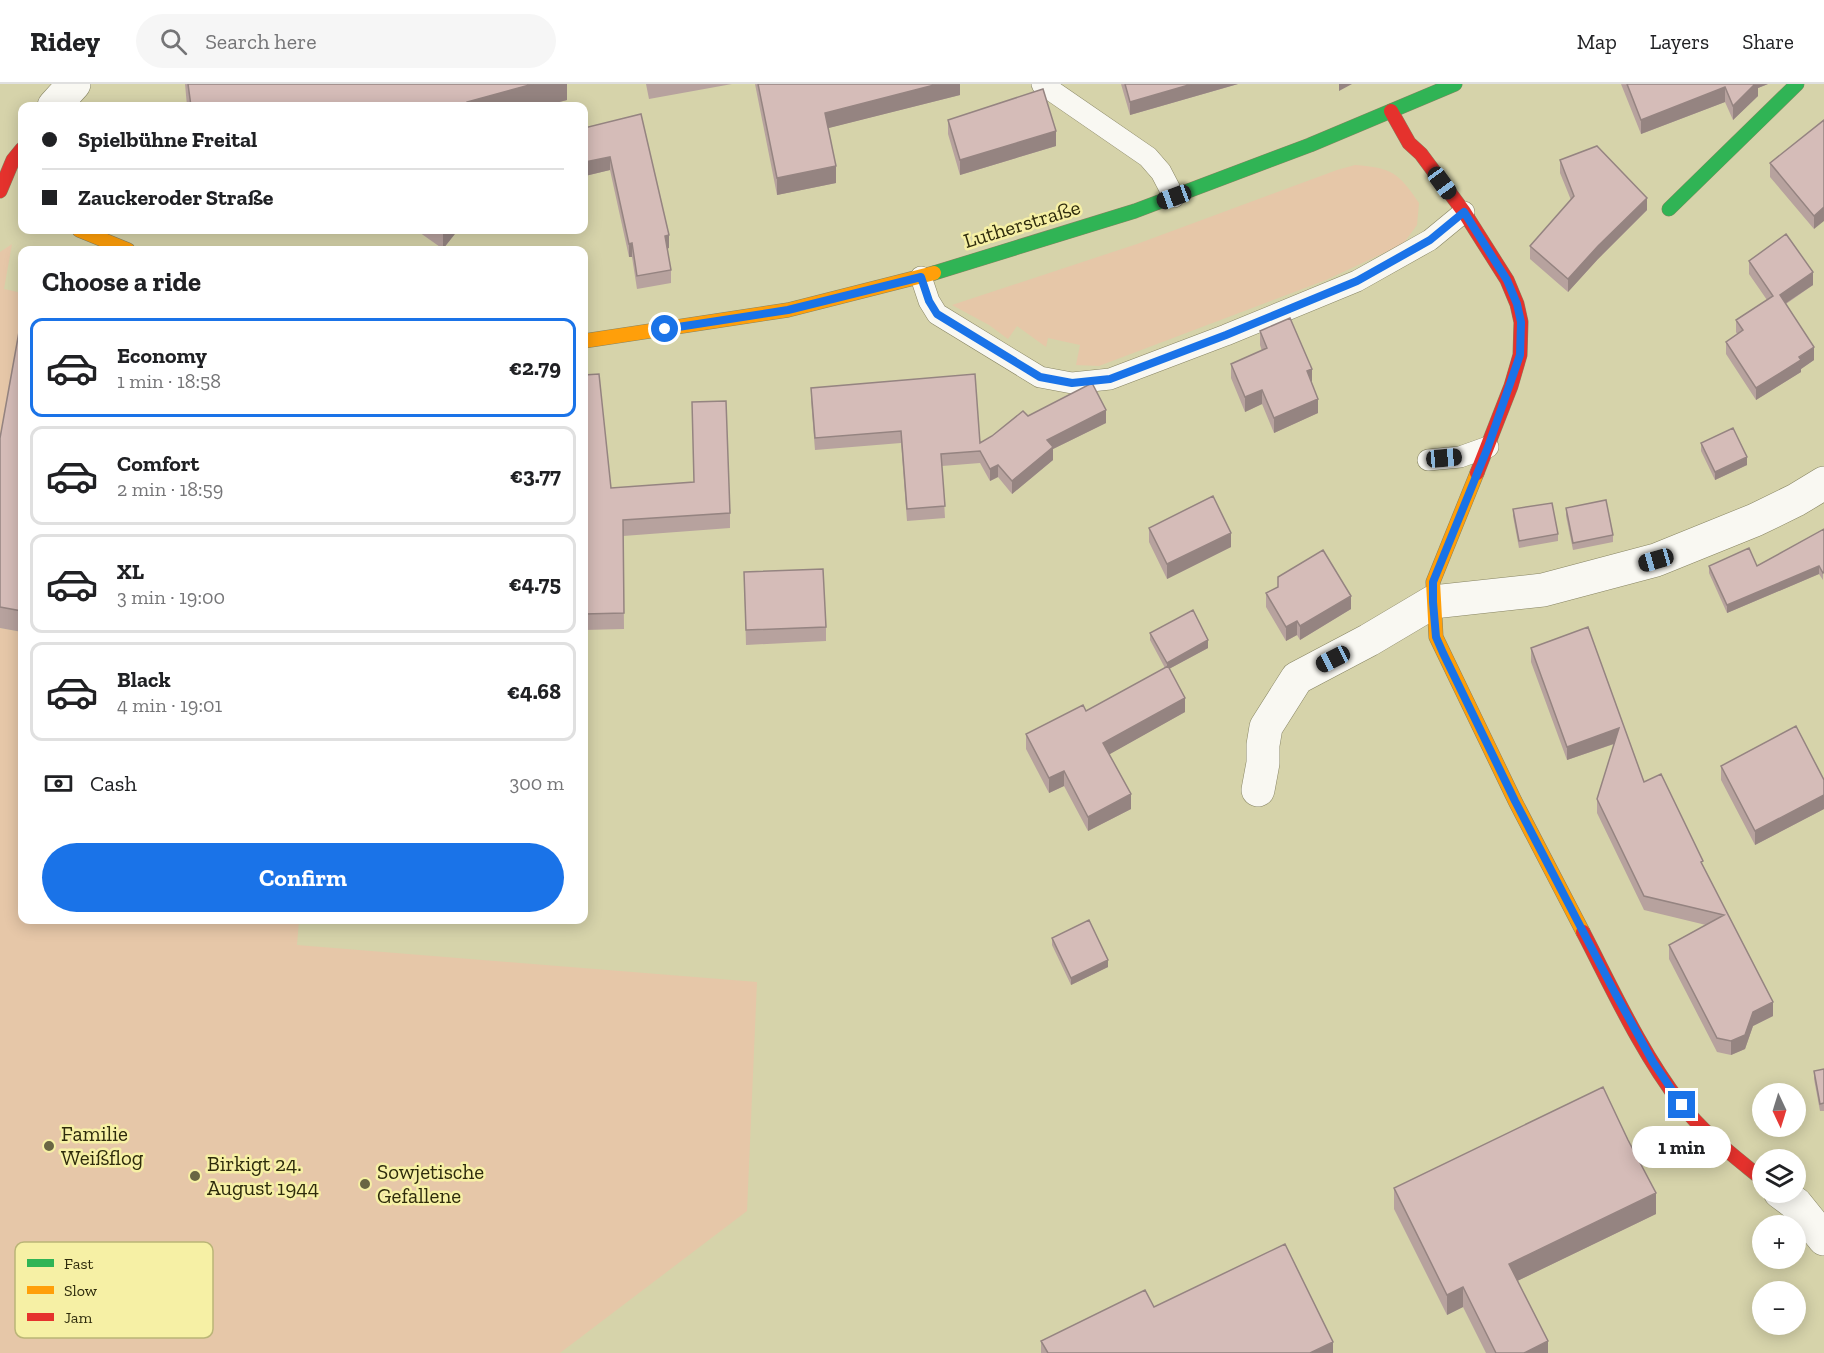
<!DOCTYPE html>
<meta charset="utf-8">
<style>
:root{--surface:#fff;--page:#f6f6f6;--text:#202124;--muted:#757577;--line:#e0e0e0;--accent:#1a73e8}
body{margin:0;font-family:"Zilla Slab",serif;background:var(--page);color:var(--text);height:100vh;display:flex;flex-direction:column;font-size:22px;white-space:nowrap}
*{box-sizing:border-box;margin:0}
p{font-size:20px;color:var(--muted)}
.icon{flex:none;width:33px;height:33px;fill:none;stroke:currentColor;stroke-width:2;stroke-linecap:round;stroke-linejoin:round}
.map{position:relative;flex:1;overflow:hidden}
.panel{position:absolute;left:18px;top:162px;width:570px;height:678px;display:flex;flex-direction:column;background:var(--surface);border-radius:12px;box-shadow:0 3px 15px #0003}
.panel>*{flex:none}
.hud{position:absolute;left:18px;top:18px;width:570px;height:132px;border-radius:12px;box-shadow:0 3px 15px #0003;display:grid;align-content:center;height:132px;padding:0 24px;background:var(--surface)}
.needle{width:39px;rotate:176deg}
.controls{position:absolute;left:1752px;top:999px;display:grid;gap:12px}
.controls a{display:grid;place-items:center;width:54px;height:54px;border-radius:50%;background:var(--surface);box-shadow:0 3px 15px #0003;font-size:30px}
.end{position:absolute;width:27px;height:27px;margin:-14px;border:8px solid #1a73e8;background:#fff;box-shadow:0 0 0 3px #fff}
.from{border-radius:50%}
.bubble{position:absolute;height:42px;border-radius:21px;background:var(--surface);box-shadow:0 3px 15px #0003;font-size:20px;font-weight:700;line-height:42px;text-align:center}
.car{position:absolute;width:18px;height:36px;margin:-18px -9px;border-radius:8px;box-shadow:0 0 4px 2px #0007;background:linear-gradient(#222 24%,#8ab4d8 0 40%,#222 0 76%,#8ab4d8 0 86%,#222 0)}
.hud b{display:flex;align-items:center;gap:21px;height:57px;font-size:22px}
.hud b+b{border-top:2px solid var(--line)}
.hud i{width:15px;height:15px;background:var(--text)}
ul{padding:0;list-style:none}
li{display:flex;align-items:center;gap:18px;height:99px;margin:0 12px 9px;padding:0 12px;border:3px solid var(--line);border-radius:12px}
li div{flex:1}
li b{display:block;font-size:22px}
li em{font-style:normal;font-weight:700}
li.selected{border-color:var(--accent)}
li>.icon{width:54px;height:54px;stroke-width:1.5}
h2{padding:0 24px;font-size:27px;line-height:72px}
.pay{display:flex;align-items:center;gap:15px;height:66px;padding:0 24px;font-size:22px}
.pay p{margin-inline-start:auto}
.action{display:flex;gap:12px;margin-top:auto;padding:12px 24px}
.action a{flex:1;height:69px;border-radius:36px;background:var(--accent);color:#fff;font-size:24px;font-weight:700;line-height:69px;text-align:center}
header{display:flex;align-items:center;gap:36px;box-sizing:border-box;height:84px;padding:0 30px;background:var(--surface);border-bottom:2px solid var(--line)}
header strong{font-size:28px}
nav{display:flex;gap:33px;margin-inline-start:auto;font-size:21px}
.search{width:420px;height:54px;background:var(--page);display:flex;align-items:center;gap:15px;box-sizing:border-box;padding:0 21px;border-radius:33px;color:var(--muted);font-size:22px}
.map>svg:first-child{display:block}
</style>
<header>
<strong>Ridey</strong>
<div class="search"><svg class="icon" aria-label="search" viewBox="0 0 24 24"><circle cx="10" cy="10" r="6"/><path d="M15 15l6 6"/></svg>Search here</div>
<nav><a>Map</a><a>Layers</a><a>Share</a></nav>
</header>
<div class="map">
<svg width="1824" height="1269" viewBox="0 0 1824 1269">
<rect width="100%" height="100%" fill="#d6d3aa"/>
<!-- green -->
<path fill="#e6c7a8" d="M 1355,81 C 1392,84 1398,88 1419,119 L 1417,141 L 1403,160 L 1326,196 L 1099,282 L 1076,281 L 1080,261 L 1048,254 L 1046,263 L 1017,242 L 1008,255 L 989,241 L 952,221 L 1137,160 L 1337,86 Z
M 12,160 L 4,205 L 22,209 L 22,250 L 0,375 L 0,168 Z
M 0,544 L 22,548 L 22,836 L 299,836 L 297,861 L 757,898 L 747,1127 L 560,1269 L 0,1269 Z"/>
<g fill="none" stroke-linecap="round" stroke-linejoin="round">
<!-- lane casing -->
<g stroke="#878462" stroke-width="22">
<path id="lane" d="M 1042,0 L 1148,73 L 1161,88 L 1174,113
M 921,193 L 929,217 L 937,230 L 1040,293 L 1072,299 L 1110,295 L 1226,251 L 1357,197 L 1430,156 L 1464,128
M 1428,376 L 1460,373 L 1488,363"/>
</g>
<!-- street casing -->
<g stroke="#878462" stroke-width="34">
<path id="street" d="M 54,22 L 74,0
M 1258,706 L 1263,679 L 1263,661 L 1266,643 L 1297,594 L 1369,556 L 1433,518 L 1543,506 L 1656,476 L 1755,436 L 1796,416 L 1824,399
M 1780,1108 L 1796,1120 L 1824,1155"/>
</g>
<!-- fast casing -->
<g stroke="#878462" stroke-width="15">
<path id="fast" d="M 1669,125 L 1797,0
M 934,189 L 1135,127 L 1310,61 L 1455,0"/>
</g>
<!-- slow casing -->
<g stroke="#878462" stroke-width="15">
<path id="slow" d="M 79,146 L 128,166
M 584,257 L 788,226 L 934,189
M 1477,389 L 1433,498 L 1436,553 L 1515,717 L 1583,848"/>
</g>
<!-- jam casing -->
<g stroke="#878462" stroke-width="15">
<path id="jam" d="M 1391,27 L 1409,59 L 1421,70 L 1464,128 L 1507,196 L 1517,220 L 1521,238 L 1520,271 L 1511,302 L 1477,389
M 0,107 L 13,76 L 22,65
M 1583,848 C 1613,906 1641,968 1681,1020 C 1703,1049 1734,1072 1762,1095"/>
</g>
<!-- lane -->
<use href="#lane" stroke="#f9f8f2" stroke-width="21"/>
<!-- street -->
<use href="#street" stroke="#f9f8f2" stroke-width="33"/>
<!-- fast -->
<use href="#fast" stroke="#30b455" stroke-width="14"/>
<!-- slow -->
<use href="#slow" stroke="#ff9f0a" stroke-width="14"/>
<!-- jam -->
<use href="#jam" stroke="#e5322d" stroke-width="14"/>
</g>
<!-- wall -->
<path fill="#b7a29e" d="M 185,0 L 567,0 L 567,16 L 544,22 L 187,22 Z
M 646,0 L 732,0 L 649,15 Z
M 755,0 L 960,0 L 960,11 L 828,44 L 836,99 L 777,111 Z
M 1121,0 L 1238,0 L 1130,31 Z
M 1621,0 L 1768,0 L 1758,4 L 1758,12 L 1733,36 L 1725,18 L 1641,50 Z
M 641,30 L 669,164 L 667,165 L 671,186 L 671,199 L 637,205 L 632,173 L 629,173 L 610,86 L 585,92 L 584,83 L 584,44 Z
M 948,36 L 1056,62 L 960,91 L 948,50 Z
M 1824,36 L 1814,145 L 1770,93 L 1770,79 Z
M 1560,76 L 1647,126 L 1598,175 L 1568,208 L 1530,175 L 1530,162 L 1571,116 L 1560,89 Z
M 416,146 L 458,146 L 443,165 Z
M 1749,177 L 1813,201 L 1786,220 L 1814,276 L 1801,285 L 1801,288 L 1756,316 L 1726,270 L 1726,258 L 1737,250 L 1736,248 L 1736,236 L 1767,216 L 1749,190 Z
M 22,231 L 22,548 L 0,544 L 0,354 Z
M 1260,247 L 1312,299 L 1318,329 L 1274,349 L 1262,320 L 1245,328 L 1231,294 L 1231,280 L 1262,267 L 1260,261 Z
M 584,291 L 611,404 L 730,429 L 730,444 L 623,452 L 624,545 L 584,546 Z
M 811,304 L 980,359 L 1028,332 L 1106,339 L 1053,365 L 1053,376 L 1012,410 L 998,393 L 990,397 L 980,379 L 942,382 L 945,434 L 907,437 L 901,359 L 815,366 L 811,316 Z
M 1701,359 L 1747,381 L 1715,396 L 1701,367 Z
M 1566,424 L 1613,451 L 1613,458 L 1573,466 L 1566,432 Z
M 1513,425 L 1558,450 L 1558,457 L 1519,464 L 1513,432 Z
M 1149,444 L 1231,463 L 1167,495 L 1149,458 Z
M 1824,445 L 1823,496 L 1819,490 L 1727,529 L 1709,489 L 1709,482 L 1757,482 Z
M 744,488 L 826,543 L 826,557 L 746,561 Z
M 1266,509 L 1351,525 L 1300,556 L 1297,551 L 1286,557 L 1266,523 Z
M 1588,543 L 1644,698 L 1703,782 L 1773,932 L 1753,942 L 1745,965 L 1731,971 L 1717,968 L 1669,875 L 1669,861 L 1706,841 L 1644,826 L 1597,729 L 1597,715 L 1614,660 L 1567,676 L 1531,578 L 1531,564 Z
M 1150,549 L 1208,564 L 1169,585 L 1185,628 L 1109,670 L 1131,725 L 1088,747 L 1064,702 L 1049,709 L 1026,665 L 1026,650 L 1086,627 L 1165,584 L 1150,556 Z
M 1721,682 L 1824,696 L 1824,725 L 1755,761 L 1721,696 Z
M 1052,854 L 1108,883 L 1071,901 L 1052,861 Z
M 1824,985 L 1824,1027 L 1820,1027 L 1814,995 L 1814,987 Z
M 1394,1104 L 1656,1130 L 1517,1197 L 1548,1269 L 1486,1269 L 1463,1223 L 1447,1231 L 1394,1125 Z
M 1154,1223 L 1333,1269 L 1041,1269 L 1041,1257 Z"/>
<!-- shaded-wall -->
<path fill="#958481" d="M 533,0 L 567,0 L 567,16 L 544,22 L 467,22 L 467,18 Z
M 938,0 L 960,0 L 960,11 L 825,45 L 825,29 Z
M 1192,0 L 1238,0 L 1130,31 L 1130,18 Z
M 1339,0 L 1352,0 L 1339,7 Z
M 1755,0 L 1768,0 L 1758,4 L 1758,12 L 1733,36 L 1733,22 Z
M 1725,3 L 1725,18 L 1641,50 L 1641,36 Z
M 1056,47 L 1056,62 L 960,91 L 960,76 Z
M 610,73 L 610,86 L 585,92 L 585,78 Z
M 836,82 L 836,99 L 777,111 L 777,94 Z
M 1647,114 L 1647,126 L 1598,175 L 1568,208 L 1568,195 L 1598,162 Z
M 1824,123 L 1824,137 L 1814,145 L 1814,132 Z
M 443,146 L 458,146 L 443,165 Z
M 669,151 L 669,164 L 665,165 L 665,152 Z
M 632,159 L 632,173 L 629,173 L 629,160 Z
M 1813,188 L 1813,201 L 1780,223 L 1780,211 Z
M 1814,263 L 1814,276 L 1801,285 L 1801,288 L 1756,316 L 1756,304 Z
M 1312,285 L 1312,299 L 1307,287 Z
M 1262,306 L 1262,320 L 1245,328 L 1245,313 Z
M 1318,315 L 1318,329 L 1274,349 L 1274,334 Z
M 1106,326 L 1106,339 L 1053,365 L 1053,376 L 1012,410 L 1012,397 L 1047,356 Z
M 1747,373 L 1747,381 L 1715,396 L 1715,388 Z
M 998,381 L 998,393 L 990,397 L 990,385 Z
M 1231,449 L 1231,463 L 1167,495 L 1167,480 Z
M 1819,482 L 1819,490 L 1727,529 L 1727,521 Z
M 1351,512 L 1351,525 L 1300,556 L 1300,542 Z
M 1297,537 L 1297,551 L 1286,557 L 1286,543 Z
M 1208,556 L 1208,564 L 1167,586 L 1167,579 Z
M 1185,614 L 1185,628 L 1103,674 L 1103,659 Z
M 1619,644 L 1619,658 L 1567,676 L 1567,663 Z
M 1064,687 L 1064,702 L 1049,709 L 1049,694 Z
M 1131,710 L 1131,725 L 1088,747 L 1088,733 Z
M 1824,711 L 1824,725 L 1755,761 L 1755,747 Z
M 1108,876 L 1108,883 L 1071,901 L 1071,894 Z
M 1773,918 L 1773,932 L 1753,942 L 1745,965 L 1731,971 L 1731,957 L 1753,928 Z
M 1656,1109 L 1656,1130 L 1509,1201 L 1509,1180 Z
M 1463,1203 L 1463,1223 L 1447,1231 L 1447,1211 Z
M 1548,1257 L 1548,1269 L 1524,1269 Z
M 1333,1258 L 1333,1269 L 1310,1269 Z"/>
<!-- building -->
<path fill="#d5bcb8" stroke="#958481" stroke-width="1.5" d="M 188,0 L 533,0 L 467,18 L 468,22 L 191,22 Z
M 758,0 L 938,0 L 825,29 L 836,82 L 777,94 Z
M 1125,0 L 1192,0 L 1130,18 Z
M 1627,0 L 1755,0 L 1733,22 L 1725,3 L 1641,36 Z
M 1043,5 L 1056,47 L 960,76 L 948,36 Z
M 641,30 L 669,151 L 665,152 L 671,186 L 637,192 L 632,159 L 629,160 L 610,73 L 585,78 L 584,70 L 584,44 Z
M 1824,36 L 1824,123 L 1814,132 L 1770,79 Z
M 1597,62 L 1647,114 L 1598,162 L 1568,195 L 1530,162 L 1574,112 L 1560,76 Z
M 1786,150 L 1813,188 L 1780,211 L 1814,263 L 1799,273 L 1801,276 L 1756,304 L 1726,258 L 1743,246 L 1736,236 L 1773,212 L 1749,177 Z
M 22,231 L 22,527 L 0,523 L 0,354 Z
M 1290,234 L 1312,285 L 1307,287 L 1318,315 L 1274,334 L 1262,306 L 1245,313 L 1231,280 L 1267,264 L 1260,247 Z
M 599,290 L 611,404 L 694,398 L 692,318 L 726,317 L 730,429 L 623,436 L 624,529 L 584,530 L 584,291 Z
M 975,290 L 980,359 L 992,352 L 1023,327 L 1028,332 L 1092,299 L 1106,326 L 1047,356 L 1053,363 L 1012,397 L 998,381 L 990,385 L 980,367 L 941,370 L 945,422 L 907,425 L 901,347 L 815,354 L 811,304 Z
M 1733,344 L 1747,373 L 1715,388 L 1701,359 Z
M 1213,412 L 1231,449 L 1167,480 L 1149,444 Z
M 1606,416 L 1613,451 L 1573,459 L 1566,424 Z
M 1552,419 L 1558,450 L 1519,457 L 1513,425 Z
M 1824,445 L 1824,488 L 1823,489 L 1819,482 L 1727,521 L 1709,482 L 1749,464 L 1757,482 Z
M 1323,466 L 1351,512 L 1300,542 L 1297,537 L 1286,543 L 1266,509 L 1278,503 L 1278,493 Z
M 823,485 L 826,543 L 746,546 L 744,488 Z
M 1193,526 L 1208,556 L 1167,579 L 1150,549 Z
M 1588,543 L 1644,698 L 1661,690 L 1703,777 L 1701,778 L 1773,918 L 1753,928 L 1745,951 L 1731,957 L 1717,954 L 1669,861 L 1724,831 L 1644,812 L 1597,715 L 1619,644 L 1567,663 L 1531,564 Z
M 1168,582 L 1185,614 L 1103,659 L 1131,710 L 1088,733 L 1064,687 L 1049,694 L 1026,650 L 1083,621 L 1086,627 Z
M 1796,642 L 1824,696 L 1824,711 L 1755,747 L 1721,682 Z
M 1089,836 L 1108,876 L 1071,894 L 1052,854 Z
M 1824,985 L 1824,1019 L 1820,1020 L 1814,987 Z
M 1603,1003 L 1628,1056 L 1656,1109 L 1509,1180 L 1548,1257 L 1524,1269 L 1496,1269 L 1463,1203 L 1447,1211 L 1394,1104 Z
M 1285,1160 L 1333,1258 L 1310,1269 L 1048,1269 L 1041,1257 L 1145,1206 L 1154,1223 Z"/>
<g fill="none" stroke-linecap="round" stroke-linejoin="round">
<!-- route -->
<path stroke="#1a73e8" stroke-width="8" d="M 665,245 L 788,226 L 921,193 L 929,217 L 937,230 L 1040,293 L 1072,299 L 1110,295 L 1226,251 L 1357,197 L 1430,156 L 1464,128 L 1507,196 L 1517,220 L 1521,238 L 1520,271 L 1488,363 L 1433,498 L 1433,518 L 1436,553 L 1443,569 L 1515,717 L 1615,909 L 1653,978 L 1682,1021"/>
</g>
<!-- markers -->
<g fill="#696643" stroke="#f6f0a5" stroke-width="2">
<circle cx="49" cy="1062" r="6"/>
<circle cx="195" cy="1092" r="6"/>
<circle cx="365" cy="1100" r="6"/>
</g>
<g text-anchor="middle" stroke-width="5" stroke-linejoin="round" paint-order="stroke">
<!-- street labels -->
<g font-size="21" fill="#2e2b0c" stroke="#f6f0a5">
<text transform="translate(1022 140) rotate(-17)" y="7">Lutherstraße</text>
</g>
<!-- poi labels -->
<g font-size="21" fill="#2e2b0c" stroke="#f6f0a5" text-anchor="start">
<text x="61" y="1057">Familie<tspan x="61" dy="24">Weißflog</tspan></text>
<text x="207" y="1087">Birkigt 24.<tspan x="207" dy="24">August 1944</tspan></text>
<text x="377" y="1095">Sowjetische<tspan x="377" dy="24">Gefallene</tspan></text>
</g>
</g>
<!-- legend -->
<rect x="15" y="1158" width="198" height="96" rx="9" fill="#f6f0a5" stroke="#bab577" stroke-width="1.5"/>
<rect x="27" y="1175" width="27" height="8" fill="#30b455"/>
<rect x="27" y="1202" width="27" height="8" fill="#ff9f0a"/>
<rect x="27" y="1229" width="27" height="8" fill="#e5322d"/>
<g font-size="16" fill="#2e2b0c">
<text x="64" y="1185">Fast</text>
<text x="64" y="1212">Slow</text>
<text x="64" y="1239">Jam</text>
</g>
</svg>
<div class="controls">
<a><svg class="needle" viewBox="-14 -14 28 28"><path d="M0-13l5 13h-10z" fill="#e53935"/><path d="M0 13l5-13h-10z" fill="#757577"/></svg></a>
<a><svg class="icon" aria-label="layers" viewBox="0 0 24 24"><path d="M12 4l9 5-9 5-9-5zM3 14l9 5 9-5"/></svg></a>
<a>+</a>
<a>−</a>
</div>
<i class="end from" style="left:665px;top:245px"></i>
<i class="end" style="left:1682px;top:1021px"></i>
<div class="bubble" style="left:1632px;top:1042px;width:99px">1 min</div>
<i class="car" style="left:1442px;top:99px;rotate:144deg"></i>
<i class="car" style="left:1174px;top:113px;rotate:250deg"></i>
<i class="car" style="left:1444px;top:374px;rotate:85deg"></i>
<i class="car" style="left:1656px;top:476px;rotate:254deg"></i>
<i class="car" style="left:1333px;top:575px;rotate:243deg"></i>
<div class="hud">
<b><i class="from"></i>Spielbühne Freital</b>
<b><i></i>Zauckeroder Straße</b>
</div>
<section class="panel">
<h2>Choose a ride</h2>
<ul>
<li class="selected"><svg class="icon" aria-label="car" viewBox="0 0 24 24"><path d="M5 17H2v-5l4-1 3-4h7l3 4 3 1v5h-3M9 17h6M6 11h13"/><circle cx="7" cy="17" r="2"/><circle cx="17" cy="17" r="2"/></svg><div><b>Economy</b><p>1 min · 18:58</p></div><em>€2.79</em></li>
<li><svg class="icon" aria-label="car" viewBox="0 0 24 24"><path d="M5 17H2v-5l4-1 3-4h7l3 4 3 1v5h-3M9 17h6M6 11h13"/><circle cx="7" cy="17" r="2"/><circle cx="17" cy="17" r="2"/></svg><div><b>Comfort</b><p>2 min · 18:59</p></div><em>€3.77</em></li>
<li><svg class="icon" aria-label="car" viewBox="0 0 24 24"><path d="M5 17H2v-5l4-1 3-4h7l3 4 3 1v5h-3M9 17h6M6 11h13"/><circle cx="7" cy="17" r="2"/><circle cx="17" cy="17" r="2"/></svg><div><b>XL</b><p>3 min · 19:00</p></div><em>€4.75</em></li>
<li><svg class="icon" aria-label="car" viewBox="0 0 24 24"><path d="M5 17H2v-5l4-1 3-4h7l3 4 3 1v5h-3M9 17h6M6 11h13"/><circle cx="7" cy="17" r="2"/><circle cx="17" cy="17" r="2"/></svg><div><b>Black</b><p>4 min · 19:01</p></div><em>€4.68</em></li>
</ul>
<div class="pay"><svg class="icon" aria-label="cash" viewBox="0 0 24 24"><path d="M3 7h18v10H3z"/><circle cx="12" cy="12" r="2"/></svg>Cash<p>300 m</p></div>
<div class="action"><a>Confirm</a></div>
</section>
</div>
